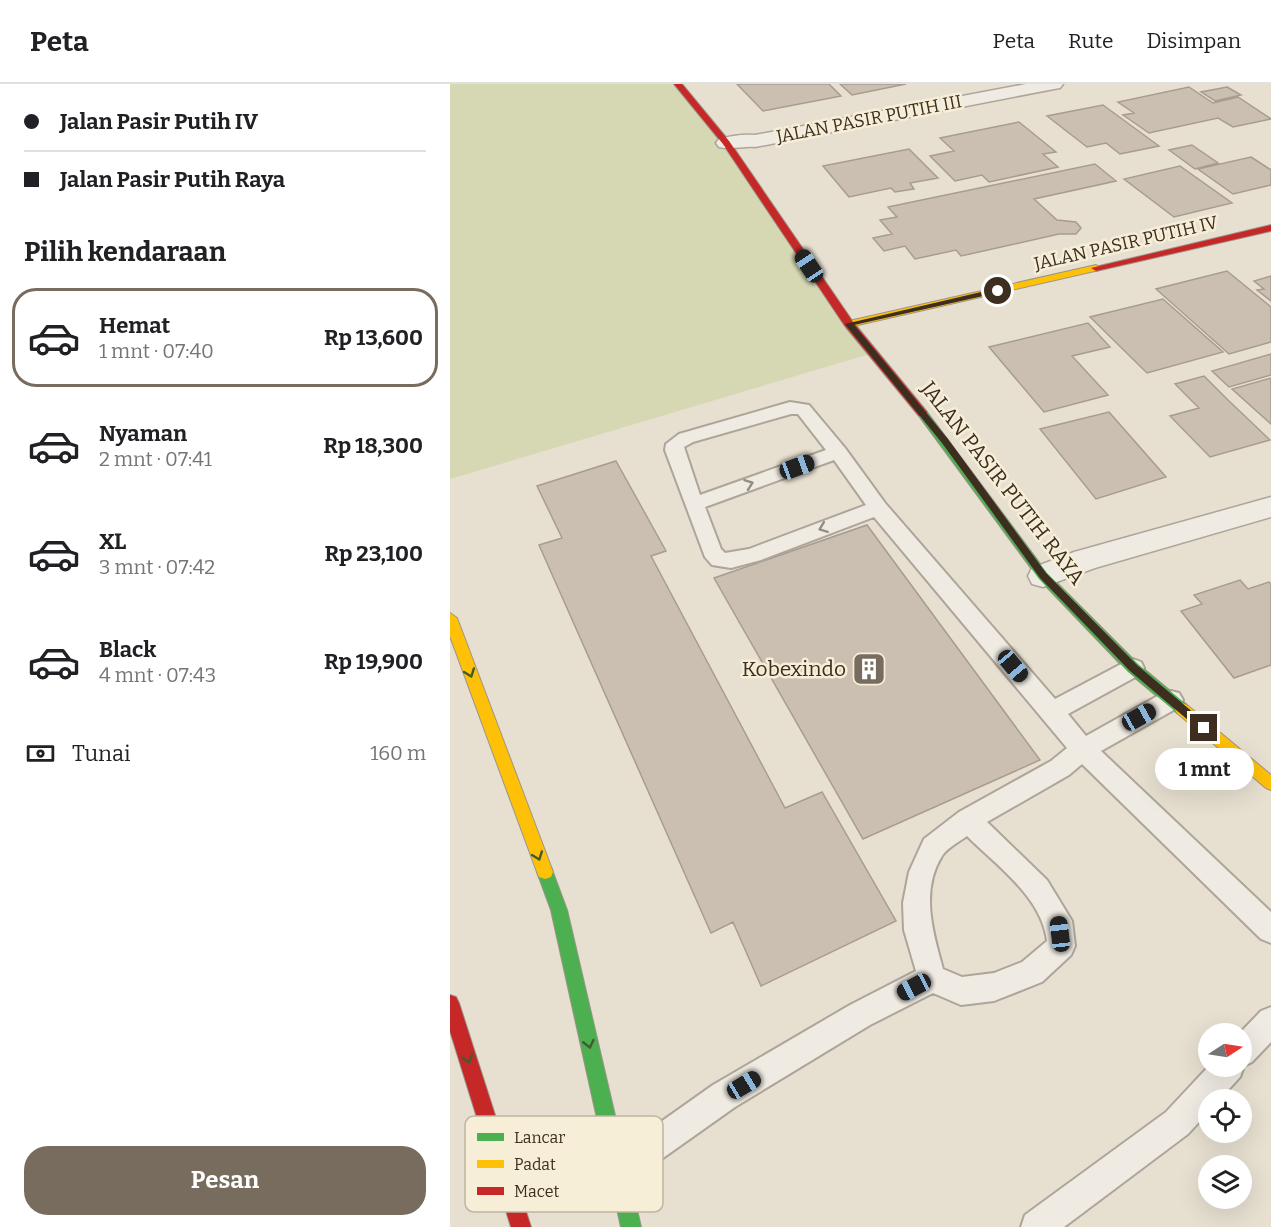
<!DOCTYPE html>
<html lang="id">
<meta charset="utf-8">
<style>
:root{--surface:#fff;--page:#f6f6f6;--text:#202124;--muted:#757577;--line:#e0e0e0;--accent:#786c5e}
body{margin:0;font-family:Bitter,serif;background:var(--page);color:var(--text);height:100vh;display:flex;flex-direction:column;font-size:22px;white-space:nowrap}
*{box-sizing:border-box;margin:0}
p{font-size:20px;color:var(--muted)}
.icon{flex:none;width:33px;height:33px;fill:none;stroke:currentColor;stroke-width:2;stroke-linecap:round;stroke-linejoin:round}
.map{position:relative;flex:1;overflow:hidden}
.sheet{display:flex;flex-direction:column;background:var(--surface);width:450px}
.sheet>*{flex:none}
.banner{display:grid;align-content:center;height:132px;padding:0 24px;background:var(--surface)}
.needle{width:39px;rotate:78deg}
.fabs{position:absolute;left:748px;top:939px;display:grid;gap:12px}
.fabs a{display:grid;place-items:center;width:54px;height:54px;border-radius:50%;background:var(--surface);box-shadow:0 6px 24px #0002;font-size:30px}
.end{position:absolute;width:27px;height:27px;margin:-14px;border:8px solid #3d2e20;background:#fff;box-shadow:0 0 0 3px #fff}
.from{border-radius:50%}
.bubble{position:absolute;height:42px;border-radius:21px;background:var(--surface);box-shadow:0 6px 24px #0002;font-size:20px;font-weight:700;line-height:42px;text-align:center}
.car{position:absolute;width:18px;height:36px;margin:-18px -9px;border-radius:8px;box-shadow:0 0 4px 2px #0007;background:linear-gradient(#222 24%,#8ab4d8 0 40%,#222 0 76%,#8ab4d8 0 86%,#222 0)}
.banner b{display:flex;align-items:center;gap:21px;height:57px;font-size:22px}
.banner b+b{border-top:2px solid var(--line)}
.banner i{width:15px;height:15px;background:var(--text)}
ul{padding:0;list-style:none}
li{display:flex;align-items:center;gap:18px;height:99px;margin:0 12px 9px;padding:0 12px;border:3px solid transparent;border-radius:24px}
li div{flex:1}
li b{display:block;font-size:22px}
li em{font-style:normal;font-weight:700}
li.active{border-color:var(--accent)}
li>.icon{width:54px;height:54px;stroke-width:1.5}
h2{padding:0 24px;font-size:27px;line-height:72px}
.pay{display:flex;align-items:center;gap:15px;height:66px;padding:0 24px;font-size:22px}
.pay p{margin-inline-start:auto}
.primary-button{display:flex;gap:12px;margin-top:auto;padding:12px 24px}
.primary-button a{flex:1;height:69px;border-radius:24px;background:var(--accent);color:#fff;font-size:24px;font-weight:700;line-height:69px;text-align:center}
header{display:flex;align-items:center;gap:36px;box-sizing:border-box;height:84px;padding:0 30px;background:var(--surface);border-bottom:2px solid var(--line)}
header strong{font-size:28px}
nav{display:flex;gap:33px;margin-inline-start:auto;font-size:21px}
main{display:flex;flex:1;min-height:0}
.map>svg:first-child{display:block}
</style>
<header>
<strong>Peta</strong>
<nav><a>Peta</a><a>Rute</a><a>Disimpan</a></nav>
</header>
<main>
<section class="sheet">
<div class="banner">
<b><i class="from"></i>Jalan Pasir Putih IV</b>
<b><i></i>Jalan Pasir Putih Raya</b>
</div>
<h2>Pilih kendaraan</h2>
<ul>
<li class="active"><svg class="icon" aria-label="car" viewBox="0 0 24 24"><path d="M5 17H2v-5l4-1 3-4h7l3 4 3 1v5h-3M9 17h6M6 11h13"/><circle cx="7" cy="17" r="2"/><circle cx="17" cy="17" r="2"/></svg><div><b>Hemat</b><p>1 mnt · 07:40</p></div><em>Rp 13,600</em></li>
<li><svg class="icon" aria-label="car" viewBox="0 0 24 24"><path d="M5 17H2v-5l4-1 3-4h7l3 4 3 1v5h-3M9 17h6M6 11h13"/><circle cx="7" cy="17" r="2"/><circle cx="17" cy="17" r="2"/></svg><div><b>Nyaman</b><p>2 mnt · 07:41</p></div><em>Rp 18,300</em></li>
<li><svg class="icon" aria-label="car" viewBox="0 0 24 24"><path d="M5 17H2v-5l4-1 3-4h7l3 4 3 1v5h-3M9 17h6M6 11h13"/><circle cx="7" cy="17" r="2"/><circle cx="17" cy="17" r="2"/></svg><div><b>XL</b><p>3 mnt · 07:42</p></div><em>Rp 23,100</em></li>
<li><svg class="icon" aria-label="car" viewBox="0 0 24 24"><path d="M5 17H2v-5l4-1 3-4h7l3 4 3 1v5h-3M9 17h6M6 11h13"/><circle cx="7" cy="17" r="2"/><circle cx="17" cy="17" r="2"/></svg><div><b>Black</b><p>4 mnt · 07:43</p></div><em>Rp 19,900</em></li>
</ul>
<div class="pay"><svg class="icon" aria-label="cash" viewBox="0 0 24 24"><path d="M3 7h18v10H3z"/><circle cx="12" cy="12" r="2"/></svg>Tunai<p>160 m</p></div>
<div class="primary-button"><a>Pesan</a></div>
</section>
<div class="map">
<svg width="821" height="1143" viewBox="0 0 821 1143">
<rect width="100%" height="100%" fill="#e7e0d1"/>
<!-- green -->
<path fill="#d6d7b3" d="M 0,0 L 228,0 L 423,269 L 0,395 Z"/>
<!-- building -->
<path fill="#cbbfb2" stroke="#a89c90" stroke-width="1.5" d="M 287,0 L 379,0 L 391,12 L 313,27 Z
M 390,0 L 456,0 L 402,11 Z
M 739,3 L 763,19 L 788,13 L 821,35 L 783,43 L 768,34 L 699,49 L 673,31 L 684,29 L 668,18 Z
M 777,3 L 791,11 L 765,17 L 751,8 Z
M 653,21 L 694,51 L 709,62 L 670,70 L 656,59 L 637,63 L 597,32 Z
M 569,38 L 606,68 L 593,70 L 608,83 L 539,98 L 532,91 L 505,97 L 480,72 L 504,67 L 490,54 Z
M 742,61 L 768,79 L 745,85 L 719,66 Z
M 459,65 L 488,94 L 460,99 L 464,105 L 445,108 L 441,104 L 399,113 L 373,82 Z
M 801,73 L 821,86 L 821,101 L 783,110 L 748,85 Z
M 645,80 L 666,97 L 584,115 L 607,136 L 626,138 L 631,144 L 626,150 L 609,150 L 511,172 L 506,166 L 465,175 L 455,162 L 434,167 L 423,154 L 442,150 L 430,136 L 447,133 L 438,123 Z
M 730,82 L 782,119 L 724,133 L 674,95 Z
M 777,187 L 821,223 L 821,258 L 779,270 L 706,205 Z
M 821,192 L 821,217 L 807,206 L 814,205 L 804,197 Z
M 713,215 L 773,268 L 697,289 L 640,233 Z
M 638,239 L 660,263 L 622,272 L 658,311 L 594,328 L 539,263 Z
M 821,270 L 821,291 L 779,303 L 762,287 Z
M 754,292 L 778,316 L 820,356 L 760,373 L 720,332 L 749,324 L 725,300 Z
M 821,294 L 821,340 L 782,305 Z
M 659,328 L 716,393 L 646,415 L 590,345 Z
M 166,377 L 216,467 L 201,472 L 335,724 L 372,708 L 446,837 L 311,902 L 283,838 L 261,849 L 89,461 L 112,454 L 87,402 Z
M 417,441 L 590,676 L 413,755 L 264,494 Z
M 790,496 L 798,505 L 819,498 L 821,500 L 821,581 L 784,594 L 731,527 L 752,520 L 744,511 Z"/>
<g fill="none" stroke-linecap="round" stroke-linejoin="round">
<!-- lane casing -->
<g stroke="#ada599" stroke-width="4">
<path id="lane" d="M 340,318 L 359,321 L 395,364 L 435,419 L 605,615 L 675,578 L 683,575 L 691,578 L 694,584 L 691,590 L 618,630 L 636,652 L 713,609 L 721,607 L 729,609 L 733,616 L 729,623 L 651,667 L 821,828 L 821,859 L 811,855 L 632,680 L 619,691 L 537,738 L 597,796 L 622,837 L 625,862 L 621,871 L 592,898 L 544,917 L 511,921 L 483,909 L 420,941 L 285,1023 L 179,1098 L 168,1103 L 157,1098 L 152,1087 L 157,1076 L 263,1001 L 400,921 L 466,887 L 454,846 L 453,819 L 459,788 L 474,755 L 509,728 L 601,677 L 617,664 L 424,433 L 311,476 L 281,484 L 262,481 L 255,473 L 215,366 L 216,360 L 229,350 ZM 341,330 L 348,330 L 376,366 L 250,411 L 234,363 L 243,358 ZM 384,376 L 416,421 L 299,465 L 275,469 L 271,465 L 255,423 ZM 517,752 C 546,781 592,813 597,857 L 572,878 L 544,889 L 512,893 L 493,885 C 483,849 470,807 492,772 C 497,764 509,758 517,752 Z
M 821,923 L 821,958 L 802,978 L 794,982 L 790,993 L 769,1016 L 759,1016 L 759,1027 L 738,1050 L 614,1143 L 571,1143 L 575,1131 L 716,1028 L 759,982 L 792,982 L 792,950 L 789,950 L 811,927 Z"/>
</g>
<!-- street casing -->
<g stroke="#ada599" stroke-width="3">
<path id="street" d="M 576,0 L 613,0 L 610,4 L 604,5 L 305,63 C 293,62 281,66 269,63 L 266,59 L 269,55 C 281,52 292,50 305,51 Z
M 821,413 L 821,433 L 645,484 L 593,503 L 582,500 L 578,492 L 582,484 L 624,468 Z"/>
</g>
<!-- fast casing -->
<g stroke="#9c958a" stroke-width="2">
<path id="fast" d="M 473,327 L 477,328 L 597,489 L 688,580 L 737,621 L 739,625 L 737,629 L 727,629 L 678,588 L 589,495 L 469,332 L 469,328 Z
M 95,781 L 101,783 L 117,826 L 191,1143 L 171,1143 L 101,826 L 87,788 L 89,783 Z"/>
</g>
<!-- slow casing -->
<g stroke="#9c958a" stroke-width="2">
<path id="slow" d="M 646,181 L 651,184 L 649,186 L 399,243 L 394,240 L 399,237 Z
M 0,529 L 7,534 L 103,788 L 101,793 L 95,795 L 89,793 L 87,788 L 0,552 Z
M 732,619 L 737,621 L 821,691 L 821,706 L 816,704 L 727,629 L 725,625 L 727,621 Z"/>
</g>
<!-- jam casing -->
<g stroke="#9c958a" stroke-width="2">
<path id="jam" d="M 224,0 L 232,0 L 279,57 L 403,238 L 477,328 L 477,332 L 469,332 L 395,242 L 273,60 Z
M 821,141 L 821,147 L 646,187 L 641,184 Z
M 0,911 L 6,913 L 9,919 L 81,1143 L 61,1143 L 0,947 Z"/>
</g>
<!-- lane -->
<use href="#lane" fill="#efebe3" fill-rule="evenodd"/>
<!-- street -->
<use href="#street" fill="#efebe3" fill-rule="evenodd"/>
<!-- fast -->
<use href="#fast" fill="#4caf50" fill-rule="evenodd"/>
<!-- slow -->
<use href="#slow" fill="#ffc107" fill-rule="evenodd"/>
<!-- jam -->
<use href="#jam" fill="#c62828" fill-rule="evenodd"/>
</g>
<!-- one-way arrows -->
<defs><path id="oneway-chevron" d="M-2-3.5L2.5 0L-2 3.5" fill="none" stroke-width="1.6" stroke-linecap="round" stroke-linejoin="round" transform="scale(1.5)"/></defs>
<g stroke="#968c82">
<use href="#oneway-chevron" transform="translate(299 400) rotate(-20)"/>
<use href="#oneway-chevron" transform="translate(373 444) rotate(159)"/>
</g>
<g stroke="#425b31">
<use href="#oneway-chevron" transform="translate(20 589) rotate(70)"/>
<use href="#oneway-chevron" transform="translate(88 772) rotate(70)"/>
<use href="#oneway-chevron" transform="translate(139 960) rotate(77)"/>
<use href="#oneway-chevron" transform="translate(18 975) rotate(72)"/>
</g>
<!-- route -->
<path fill="#3d2e20" d="M 548,204 L 551,208 L 404,241 L 498,355 L 596,489 L 687,581 L 758,641 L 758,647 L 751,647 L 680,587 L 590,494 L 492,359 L 395,240 Z"/>
<!-- icons -->
<defs>
<g id="building-square" transform="scale(1.725)"><rect x="-9" y="-9" width="18" height="18" rx="4" fill="#786c5e" stroke="#f7eed8"/><path d="M-4-6H4V6H1V3H-1V6H-4ZM-2.5-4.3h1.7v1.8h-1.7ZM.8-4.3h1.7v1.8H.8ZM-2.5-1h1.7V.8h-1.7ZM.8-1h1.7V.8H.8Z" fill="#fff"/></g>
</defs>
<g fill-rule="evenodd">
<use href="#building-square" x="419" y="585"/>
</g>
<g text-anchor="middle" stroke-width="5" stroke-linejoin="round" paint-order="stroke">
<!-- far-street labels -->
<g font-size="18" fill="#3d2e20" stroke="#f7eed8">
<text transform="translate(419 35) rotate(-11)" y="6">JALAN PASIR PUTIH III</text>
<text transform="translate(676 159) rotate(-13)" y="6">JALAN PASIR PUTIH IV</text>
</g>
<!-- street labels -->
<g font-size="21" fill="#3d2e20" stroke="#f7eed8">
<text transform="translate(553 399) rotate(52)" y="7">JALAN PASIR PUTIH RAYA</text>
</g>
<!-- poi labels -->
<g font-size="21" fill="#3d2e20" stroke="#f7eed8" text-anchor="end">
<text x="396" y="592">Kobexindo</text>
</g>
</g>
<!-- legend -->
<rect x="15" y="1032" width="198" height="96" rx="9" fill="#f7eed8" stroke="#bfb4a1" stroke-width="1.5"/>
<rect x="27" y="1049" width="27" height="8" fill="#4caf50"/>
<rect x="27" y="1076" width="27" height="8" fill="#ffc107"/>
<rect x="27" y="1103" width="27" height="8" fill="#c62828"/>
<g font-size="16" fill="#3d2e20">
<text x="64" y="1059">Lancar</text>
<text x="64" y="1086">Padat</text>
<text x="64" y="1113">Macet</text>
</g>
</svg>
<div class="fabs">
<a><svg class="needle" viewBox="-14 -14 28 28"><path d="M0-13l5 13h-10z" fill="#e53935"/><path d="M0 13l5-13h-10z" fill="#757577"/></svg></a>
<a><svg class="icon" aria-label="locate" viewBox="0 0 24 24"><circle cx="12" cy="12" r="6"/><path d="M12 2v4M12 18v4M2 12h4M18 12h4"/></svg></a>
<a><svg class="icon" aria-label="layers" viewBox="0 0 24 24"><path d="M12 4l9 5-9 5-9-5zM3 14l9 5 9-5"/></svg></a>
</div>
<i class="end from" style="left:548px;top:207px"></i>
<i class="end" style="left:754px;top:644px"></i>
<div class="bubble" style="left:705px;top:664px;width:99px">1 mnt</div>
<i class="car" style="left:359px;top:182px;rotate:326deg"></i>
<i class="car" style="left:347px;top:383px;rotate:70deg"></i>
<i class="car" style="left:563px;top:582px;rotate:140deg"></i>
<i class="car" style="left:689px;top:633px;rotate:61deg"></i>
<i class="car" style="left:610px;top:850px;rotate:353deg"></i>
<i class="car" style="left:464px;top:903px;rotate:242deg"></i>
<i class="car" style="left:294px;top:1001px;rotate:59deg"></i>
</div>
</main>
